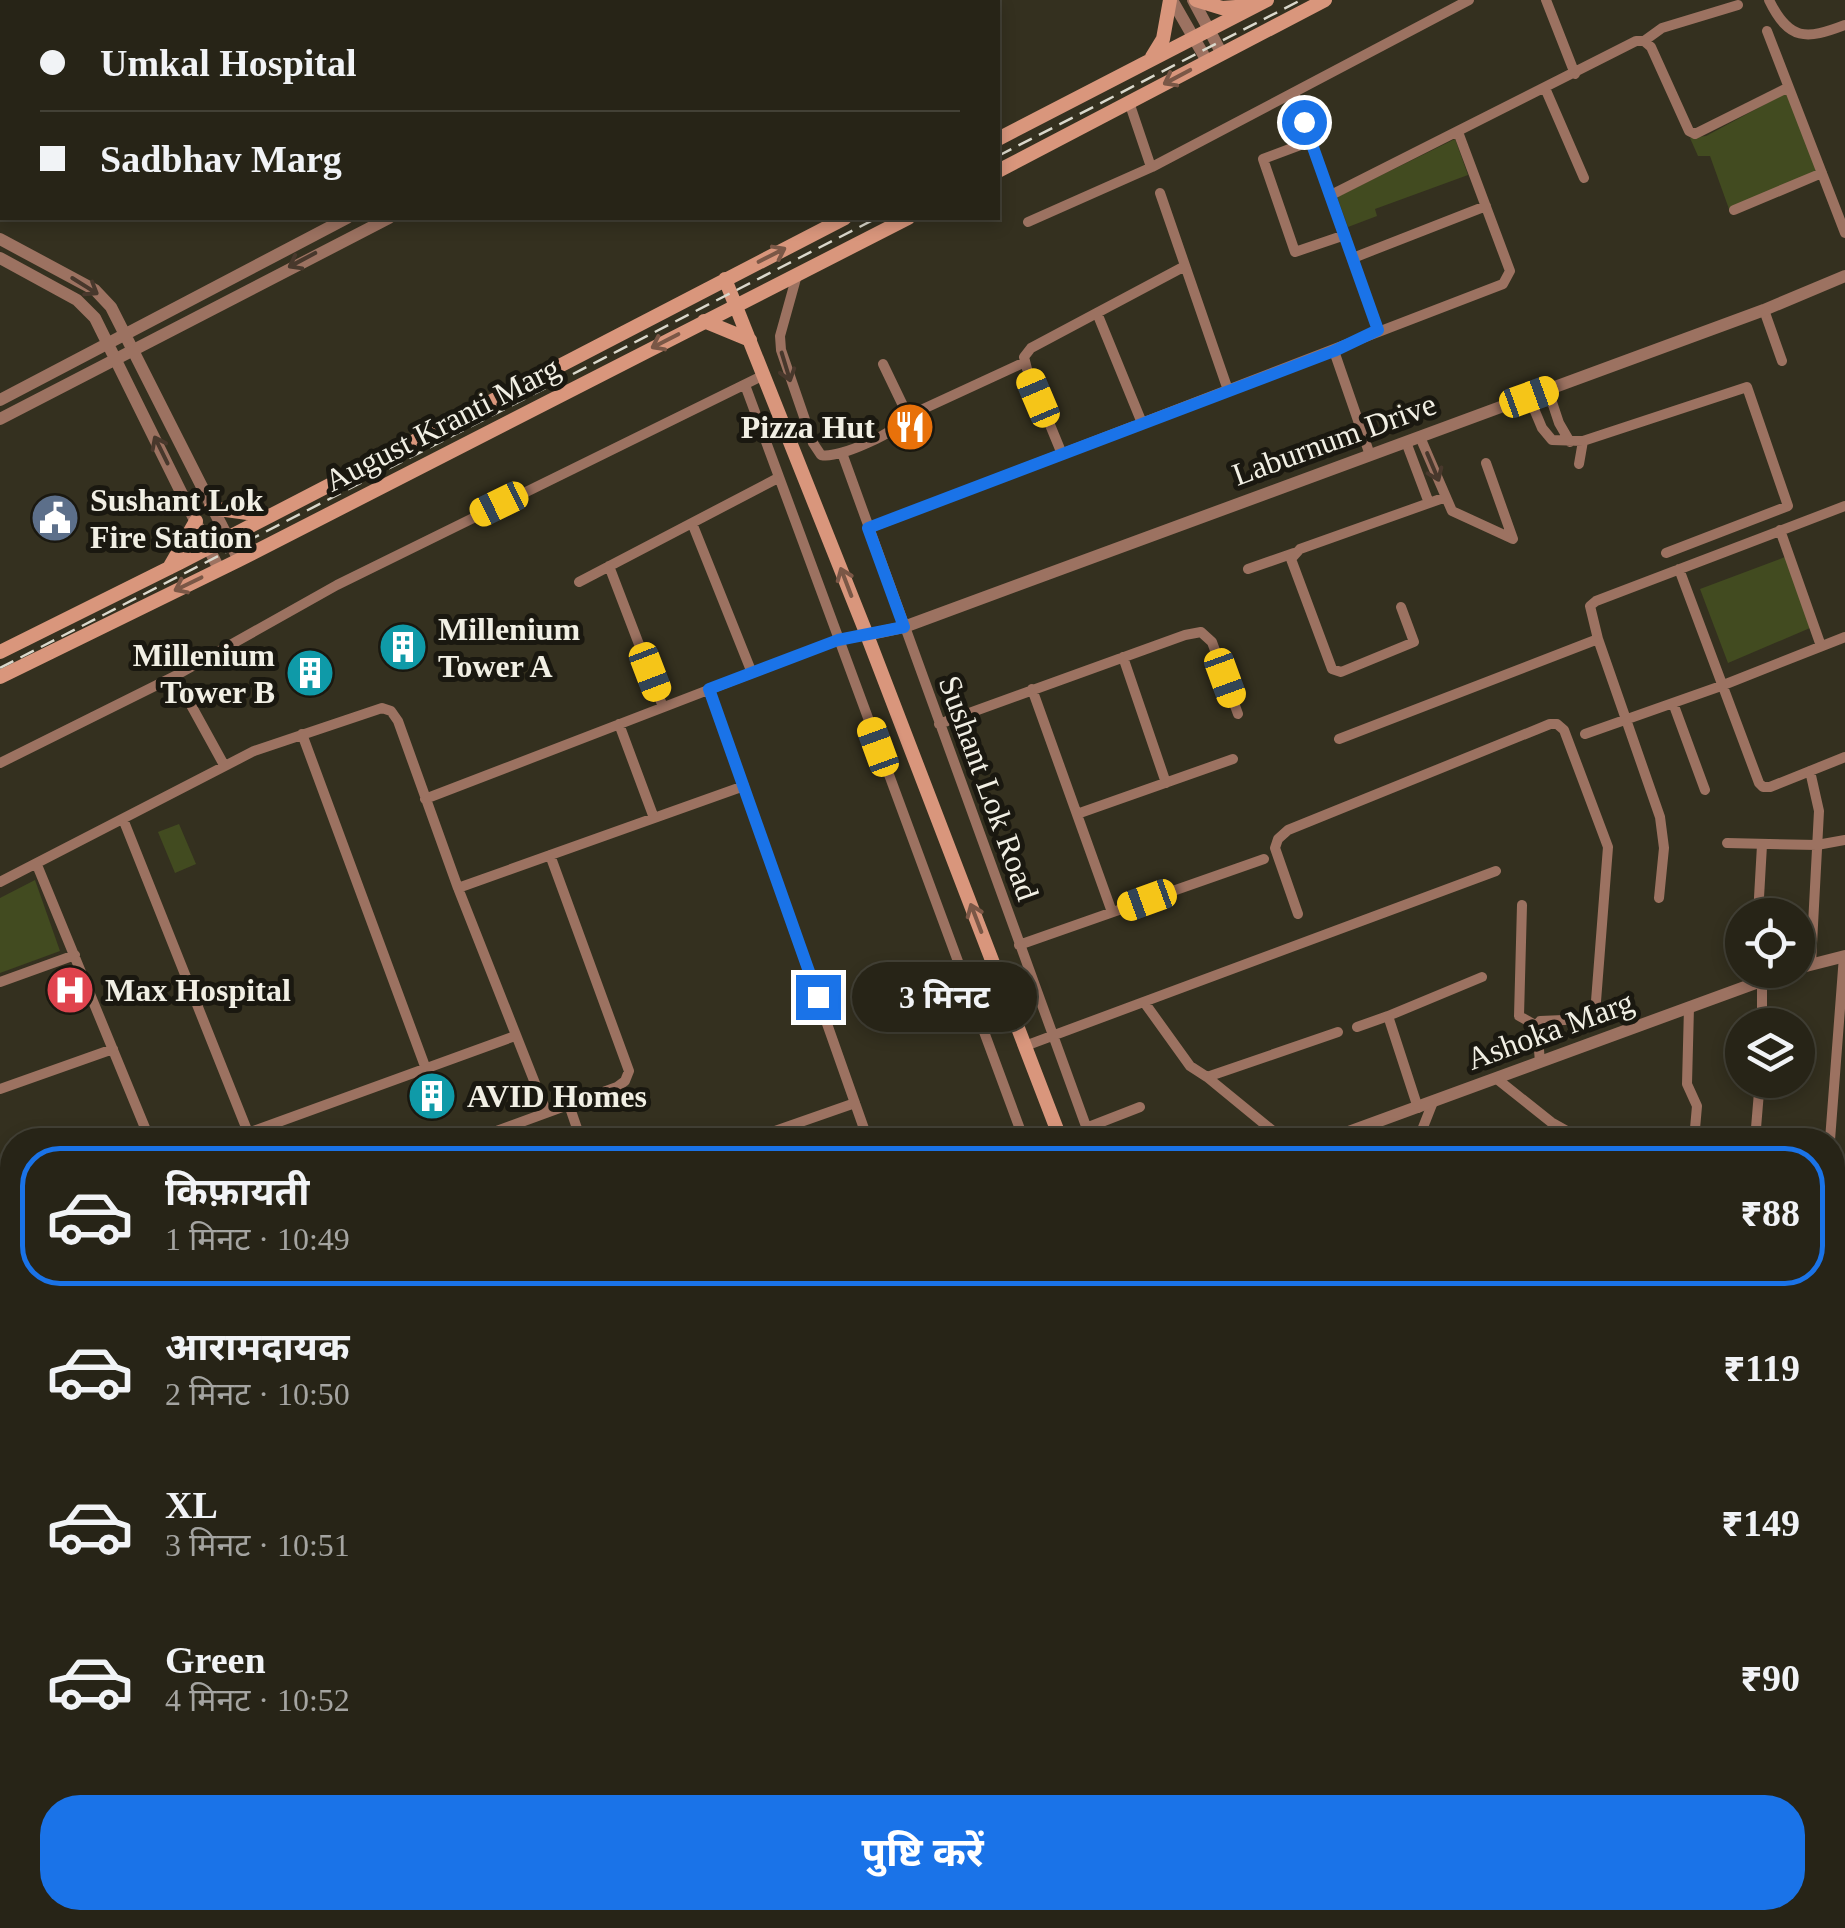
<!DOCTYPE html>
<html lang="hi">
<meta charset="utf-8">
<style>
:root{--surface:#272417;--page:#2f2c20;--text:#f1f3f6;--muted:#a4a4a1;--line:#434136;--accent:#1a73e8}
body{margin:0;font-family:"Times New Roman","Noto Sans Devanagari",serif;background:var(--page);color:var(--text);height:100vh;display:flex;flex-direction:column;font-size:38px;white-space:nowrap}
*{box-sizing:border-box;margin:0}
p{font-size:32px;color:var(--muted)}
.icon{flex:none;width:55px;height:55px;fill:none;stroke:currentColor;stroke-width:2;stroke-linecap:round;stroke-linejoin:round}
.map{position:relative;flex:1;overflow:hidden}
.sheet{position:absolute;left:0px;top:1128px;width:1845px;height:802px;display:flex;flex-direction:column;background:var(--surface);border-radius:40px 40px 0 0;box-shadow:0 5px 15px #0003,0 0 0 2px var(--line)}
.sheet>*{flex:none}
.banner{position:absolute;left:0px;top:0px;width:1000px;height:220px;box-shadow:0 5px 15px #0003,0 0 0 2px var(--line);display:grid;align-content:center;height:220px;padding:0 40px;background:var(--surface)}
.controls{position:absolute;left:1725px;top:898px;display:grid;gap:20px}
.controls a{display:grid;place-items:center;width:90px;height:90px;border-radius:50%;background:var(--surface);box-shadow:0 5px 15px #0003,0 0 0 2px var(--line);font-size:50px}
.end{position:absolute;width:45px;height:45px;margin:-22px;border:12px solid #1a73e8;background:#fff;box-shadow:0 0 0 5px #fff}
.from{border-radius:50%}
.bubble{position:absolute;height:70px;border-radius:35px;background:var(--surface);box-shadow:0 5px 15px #0003,0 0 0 2px var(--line);font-size:32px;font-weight:700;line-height:70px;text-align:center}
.car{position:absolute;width:30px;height:60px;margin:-30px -15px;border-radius:12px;box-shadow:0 0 8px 2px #0007;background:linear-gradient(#f5c518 24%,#345 0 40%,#f5c518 0 76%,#345 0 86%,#f5c518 0)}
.banner b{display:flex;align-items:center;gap:35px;height:95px;font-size:38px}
.banner b+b{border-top:2px solid var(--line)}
.banner i{width:25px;height:25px;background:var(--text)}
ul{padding:18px 0 0;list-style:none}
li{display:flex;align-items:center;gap:30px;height:140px;margin:0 20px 15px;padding:0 20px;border:5px solid transparent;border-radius:40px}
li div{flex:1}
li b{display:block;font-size:38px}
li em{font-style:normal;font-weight:700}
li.on{border-color:var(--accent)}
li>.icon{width:90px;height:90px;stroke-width:1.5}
.action{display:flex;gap:20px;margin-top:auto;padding:20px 40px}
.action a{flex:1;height:115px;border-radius:40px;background:var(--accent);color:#fff;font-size:40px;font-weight:700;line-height:115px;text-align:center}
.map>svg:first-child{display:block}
</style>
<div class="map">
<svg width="1845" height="1928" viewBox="0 0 1845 1928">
<rect width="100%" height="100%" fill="#34301f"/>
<!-- green -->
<path fill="#424b20" d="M 1786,93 L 1818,171 L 1729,209 L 1710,156 L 1698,156 L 1690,138 L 1706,136 Z
M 1455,139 L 1468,175 L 1375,209 L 1377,216 L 1348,227 L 1337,197 Z
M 1785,557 L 1810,628 L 1728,663 L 1700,589 Z
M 179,824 L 196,864 L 175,873 L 158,832 Z
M 35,880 L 60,951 L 0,973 L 0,898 Z
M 1106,1918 L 1171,1918 L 1175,1928 L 1105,1928 L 1101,1926 Z"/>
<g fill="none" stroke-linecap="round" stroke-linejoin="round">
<!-- minor -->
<path stroke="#9c7261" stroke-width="10" d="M 1546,0 L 1575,74
M 1769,0 C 1789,41 1806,40 1845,25
M 1767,31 L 1845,233
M 1644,41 L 1662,28 L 1738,5
M 1545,88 L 1584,178
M 1294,93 L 1378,330
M 1129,102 L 1151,167
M 1311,141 L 1263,159 L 1295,252 L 1345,235
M 1160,193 L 1228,390
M 1331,195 L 1636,41 L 1644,41 L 1651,47 L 1689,131 L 1695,134 L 1787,88
M 1734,210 L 1822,173
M 1028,222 L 1152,167 L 1469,0
M 1353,258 L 1486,206
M 797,275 L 780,336 L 781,350 L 813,443 L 821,455 C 839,459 898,432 908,416 L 1025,362
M 1764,310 L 1782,361
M 1097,313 L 1142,423
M 1334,351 L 1370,455
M 883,364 L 908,416
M 745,385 L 1024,1140
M 1548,390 L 1559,423 L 1570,442
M 1529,397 L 1542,428 L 1552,440 L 1583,441 L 1747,387 L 1788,506 L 1666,553
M 1420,437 L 1452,511 L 1513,539 L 1486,463
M 1406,442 L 1429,503
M 842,453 L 1091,1140
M 1062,454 L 1027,369 L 1024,357 L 1031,348 L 1185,266
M 1579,464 L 1583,441
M 692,523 L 752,673
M 869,528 L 1503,284 L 1510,271 L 1458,132
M 1780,530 L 1821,646
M 609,566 L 663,707
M 1248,569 L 1294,553
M 1679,569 L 1759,783 L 1763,787 L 1770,787 L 1845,757
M 579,582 L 778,478
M 1401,607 L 1414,642 L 1341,672 L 1332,669 L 1291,559 L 1300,549 L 1446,497
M 1598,639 L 1590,606 L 1596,601 L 1845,506
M 1123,657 L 1166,783
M 175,676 L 224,765
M 709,689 L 868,1140
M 1032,689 L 1112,912
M 1673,703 L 1705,790
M 619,724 L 654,818
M 939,724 L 1185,635 L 1201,632 L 1212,642 L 1238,714
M 302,734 L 426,1069
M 1585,734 L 1721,686 L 1845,637
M 1339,739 L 1598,639 L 1660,817 L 1664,848 L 1659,898
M 0,763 L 175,676 L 337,585 L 764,375
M 1810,771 L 1819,811 L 1811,963
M 425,799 L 838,640 L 867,635
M 1077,814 L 1233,759
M 123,819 L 251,1140
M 1727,843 L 1817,845 L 1845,840
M 37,865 L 150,1140
M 0,882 L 254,751 L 382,708 L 391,711 L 398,721 L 458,888 L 546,1111
M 458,888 L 744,786
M 1522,905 L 1519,1016 L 1537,1026
M 1298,914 L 1275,848 L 1278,839 L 1288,830 L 1550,724 L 1557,724 L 1564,730 L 1608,847 L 1595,1014 L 1587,1019 L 1540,1021 L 1537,1026 L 1540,1062
M 1758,915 L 1762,845
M 1019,945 L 1264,859
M 1762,980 L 1762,1025
M 0,982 L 75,955
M 1144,1002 L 1190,1066 L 1207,1077 L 1338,1032
M 1689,1007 L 1687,1084 L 1697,1106 L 1694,1140
M 1357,1027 L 1388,1016
M 1025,1046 L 1496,871
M 1207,1077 L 1284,1140
M 1497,1079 L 1551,1122 L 1583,1140
M 0,1089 L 113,1049
M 568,1102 L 581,1140
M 1418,1108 L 1388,1016 L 1482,977
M 1086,1128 L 1140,1107
M 248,1133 L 515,1036
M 472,1140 L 617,1087 L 625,1081 L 629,1071 L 550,855
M 749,1140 L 855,1103
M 1418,1140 L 1433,1102
M 1755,1140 L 1760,1080
M 1830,1140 L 1844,956
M 0,1210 L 12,1205
M 0,1314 L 12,1309
M 1832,1334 L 1845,1348
M 0,1407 L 12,1402
M 0,1422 L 12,1459
M 1832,1473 L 1845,1484
M 1832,1612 L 1841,1587
M 1832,1858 L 1845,1861
M 0,1866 L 12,1862
M 0,1897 L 12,1914
M 15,1918 L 22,1928
M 152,1918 L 152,1928
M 523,1918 L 528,1928
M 638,1918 L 643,1928
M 808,1918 L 827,1928
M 1186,1918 L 1189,1928
M 1240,1918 L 1243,1928
M 1300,1918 L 1304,1928
M 258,1928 L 258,1918
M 326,1928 L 326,1918"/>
<!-- tertiary -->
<path stroke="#9c7261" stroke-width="12" d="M 1172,0 L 1207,61
M 1193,0 L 1222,54
M 774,2 L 778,0
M 812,2 L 816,0
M 0,239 L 95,290 L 111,307 L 239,560
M 0,258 L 77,300 L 95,318 L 219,569
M 0,400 L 347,218
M 0,419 L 389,218
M 867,635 L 904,627 L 1764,310 L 1845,276
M 1798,968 L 1845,956
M 1327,1140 L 1791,970
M 0,1626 L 12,1622
M 1832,1670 L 1845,1671
M 745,1928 L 754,1918
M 763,1928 L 771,1918"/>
<!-- secondary -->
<path stroke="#d9967c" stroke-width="14" d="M 1196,0 L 1222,8 L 1249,6
M 1152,57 L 1163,39 L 1170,0
M 998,139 L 1267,0
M 998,171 L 1325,0
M 725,279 L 867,635 L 1061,1140
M 704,321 L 750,340
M 211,508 L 269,516
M 169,568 L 196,521
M 0,652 L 181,562 L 845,218
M 0,677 L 239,560 L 908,218
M 1340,1918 L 1344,1928"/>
<!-- rail -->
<path stroke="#dad8cc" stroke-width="2.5" stroke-dasharray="15 8" stroke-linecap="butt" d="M 998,156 L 1301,0
M 0,668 L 877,218"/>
</g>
<!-- one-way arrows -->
<defs><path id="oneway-shaft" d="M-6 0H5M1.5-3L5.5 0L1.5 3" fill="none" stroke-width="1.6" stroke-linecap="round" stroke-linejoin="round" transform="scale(2.5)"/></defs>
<g stroke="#7a5746">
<use href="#oneway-shaft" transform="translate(1177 77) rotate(152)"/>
<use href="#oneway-shaft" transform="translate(772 255) rotate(-27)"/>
<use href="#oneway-shaft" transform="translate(665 341) rotate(153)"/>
<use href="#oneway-shaft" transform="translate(846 582) rotate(-111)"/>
<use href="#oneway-shaft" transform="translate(188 584) rotate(154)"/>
<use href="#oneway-shaft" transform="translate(976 918) rotate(-111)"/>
</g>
<g stroke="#48382c">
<use href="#oneway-shaft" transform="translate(302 260) rotate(152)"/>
<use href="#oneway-shaft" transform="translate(85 286) rotate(32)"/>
<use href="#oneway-shaft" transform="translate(786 367) rotate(73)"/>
<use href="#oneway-shaft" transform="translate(161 450) rotate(-116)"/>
<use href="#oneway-shaft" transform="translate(1433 467) rotate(67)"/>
</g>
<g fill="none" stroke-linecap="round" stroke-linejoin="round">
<!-- route -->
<path stroke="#1a73e8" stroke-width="12" d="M 818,997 L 709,689 L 838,640 L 904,627 L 868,528 L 1334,351 L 1378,330 L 1304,122"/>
</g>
<!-- icons -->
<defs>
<g id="restaurant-disc" transform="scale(2.5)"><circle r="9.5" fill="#e8710a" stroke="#1a1810"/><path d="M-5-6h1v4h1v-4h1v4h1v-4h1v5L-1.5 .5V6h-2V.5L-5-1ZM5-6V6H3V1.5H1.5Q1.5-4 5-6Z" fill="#fff"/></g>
<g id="civic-disc" transform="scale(2.5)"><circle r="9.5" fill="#5c6f8a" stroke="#1a1810"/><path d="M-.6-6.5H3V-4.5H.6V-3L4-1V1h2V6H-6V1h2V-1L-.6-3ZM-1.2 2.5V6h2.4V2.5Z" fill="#fff"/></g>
<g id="building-disc" transform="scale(2.5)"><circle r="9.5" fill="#0f9aa8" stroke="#1a1810"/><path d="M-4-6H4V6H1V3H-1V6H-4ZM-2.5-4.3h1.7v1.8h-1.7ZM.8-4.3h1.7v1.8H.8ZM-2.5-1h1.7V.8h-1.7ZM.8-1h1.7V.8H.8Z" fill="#fff"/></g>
<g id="hospital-disc" transform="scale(2.5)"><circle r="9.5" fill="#e0444e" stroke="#1a1810"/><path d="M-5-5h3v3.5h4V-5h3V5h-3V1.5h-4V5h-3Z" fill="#fff"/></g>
</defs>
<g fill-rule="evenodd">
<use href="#restaurant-disc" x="910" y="427"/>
<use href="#civic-disc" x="55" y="518"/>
<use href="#building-disc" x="403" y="647"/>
<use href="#building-disc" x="310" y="673"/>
<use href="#hospital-disc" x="70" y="990"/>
<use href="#building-disc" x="432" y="1096"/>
</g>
<g text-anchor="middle" stroke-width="10" stroke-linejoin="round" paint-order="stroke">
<!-- street labels -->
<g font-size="32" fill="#f1efe4" stroke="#1a1810">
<text transform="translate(442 424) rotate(-27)" y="11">August Kranti Marg</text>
<text transform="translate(1334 439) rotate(-20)" y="11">Laburnum Drive</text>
<text transform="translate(989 788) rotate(70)" y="11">Sushant Lok Road</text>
<text transform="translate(1550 1030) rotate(-20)" y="11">Ashoka Marg</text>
</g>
<!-- poi labels -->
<g font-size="32" font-weight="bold" fill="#f1efe4" stroke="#1a1810" text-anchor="start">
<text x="875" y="438" text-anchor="end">Pizza Hut</text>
<text x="90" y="511">Sushant Lok<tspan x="90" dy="37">Fire Station</tspan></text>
<text x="438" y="640">Millenium<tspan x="438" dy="37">Tower A</tspan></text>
<text x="275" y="666" text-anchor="end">Millenium<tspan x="275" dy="37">Tower B</tspan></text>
<text x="105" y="1001">Max Hospital</text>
<text x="467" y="1107">AVID Homes</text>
</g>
</g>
</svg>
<div class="controls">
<a><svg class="icon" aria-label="locate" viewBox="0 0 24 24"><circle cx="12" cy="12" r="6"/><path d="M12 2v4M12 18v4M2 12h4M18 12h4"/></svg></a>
<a><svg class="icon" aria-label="layers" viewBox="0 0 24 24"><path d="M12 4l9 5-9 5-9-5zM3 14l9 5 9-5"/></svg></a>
</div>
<i class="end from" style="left:1304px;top:122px"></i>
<i class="end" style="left:818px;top:997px"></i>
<div class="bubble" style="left:852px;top:962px;width:185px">3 मिनट</div>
<i class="car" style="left:1529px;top:397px;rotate:70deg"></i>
<i class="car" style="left:1038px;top:398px;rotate:337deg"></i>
<i class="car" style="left:499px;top:504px;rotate:244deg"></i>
<i class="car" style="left:650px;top:672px;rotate:159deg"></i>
<i class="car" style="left:1225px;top:678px;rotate:160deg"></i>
<i class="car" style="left:878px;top:747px;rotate:340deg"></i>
<i class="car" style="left:1147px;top:900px;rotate:250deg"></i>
<div class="banner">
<b><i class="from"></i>Umkal Hospital</b>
<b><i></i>Sadbhav Marg</b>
</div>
<section class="sheet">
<ul>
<li class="on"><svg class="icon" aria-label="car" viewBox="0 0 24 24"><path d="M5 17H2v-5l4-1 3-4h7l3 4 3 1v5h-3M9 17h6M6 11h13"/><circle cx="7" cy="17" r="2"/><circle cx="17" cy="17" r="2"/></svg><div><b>किफ़ायती</b><p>1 मिनट · 10:49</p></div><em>₹88</em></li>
<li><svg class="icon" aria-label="car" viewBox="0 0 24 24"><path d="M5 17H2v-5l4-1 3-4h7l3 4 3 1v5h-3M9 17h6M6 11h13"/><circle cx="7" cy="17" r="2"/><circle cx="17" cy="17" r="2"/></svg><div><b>आरामदायक</b><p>2 मिनट · 10:50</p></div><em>₹119</em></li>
<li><svg class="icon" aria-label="car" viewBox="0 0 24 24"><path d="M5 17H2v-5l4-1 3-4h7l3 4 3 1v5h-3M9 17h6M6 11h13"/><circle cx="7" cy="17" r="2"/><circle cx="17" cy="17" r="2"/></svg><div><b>XL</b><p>3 मिनट · 10:51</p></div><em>₹149</em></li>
<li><svg class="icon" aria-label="car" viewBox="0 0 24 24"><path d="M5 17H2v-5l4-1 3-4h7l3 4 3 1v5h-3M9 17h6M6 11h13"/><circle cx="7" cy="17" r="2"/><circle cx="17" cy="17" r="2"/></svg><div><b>Green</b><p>4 मिनट · 10:52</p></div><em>₹90</em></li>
</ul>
<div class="action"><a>पुष्टि करें</a></div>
</section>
</div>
